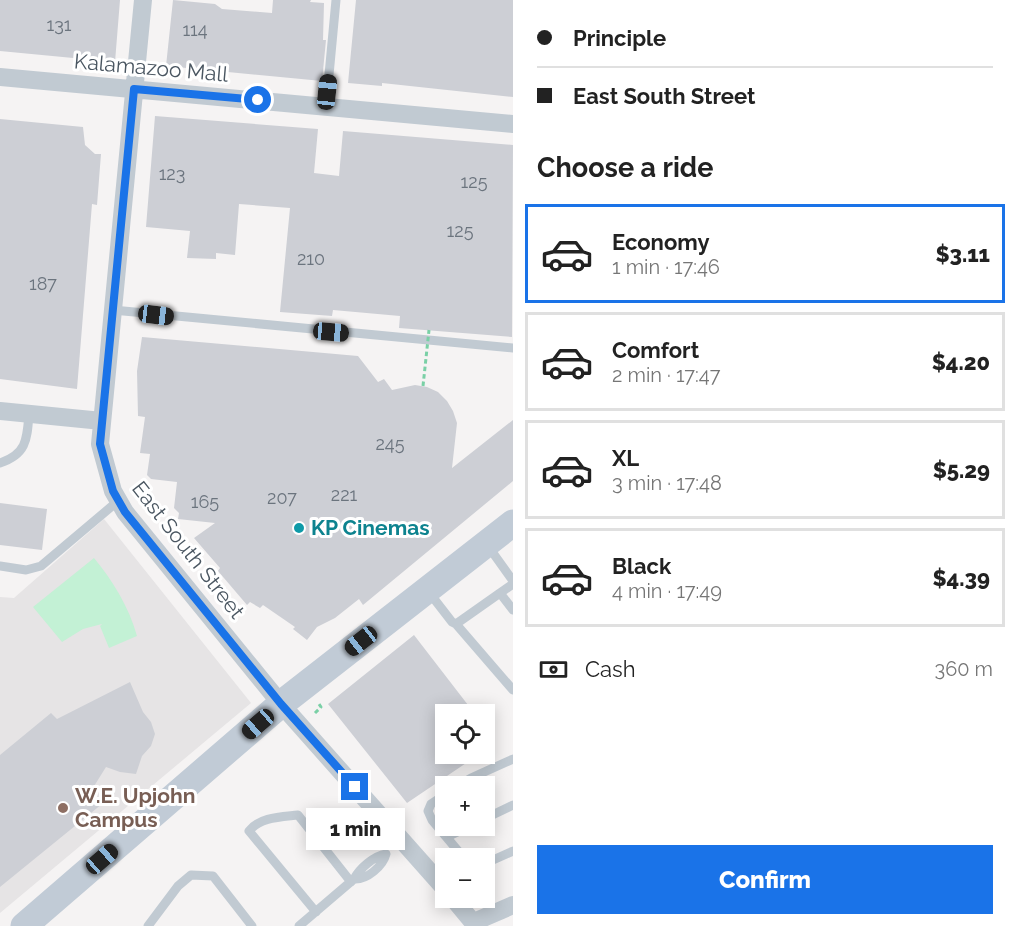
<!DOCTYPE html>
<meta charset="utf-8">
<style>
:root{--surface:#fff;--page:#f2f2f2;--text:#222;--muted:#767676;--line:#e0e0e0;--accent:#1a73e8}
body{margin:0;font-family:Raleway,sans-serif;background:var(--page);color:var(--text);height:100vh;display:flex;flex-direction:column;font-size:22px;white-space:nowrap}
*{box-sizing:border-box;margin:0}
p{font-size:20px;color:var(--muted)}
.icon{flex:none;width:33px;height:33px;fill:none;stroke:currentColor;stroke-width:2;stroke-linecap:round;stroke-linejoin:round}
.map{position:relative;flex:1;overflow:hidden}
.side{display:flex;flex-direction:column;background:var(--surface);width:504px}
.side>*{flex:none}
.top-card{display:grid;align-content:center;height:132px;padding:0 24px;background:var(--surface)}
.tools{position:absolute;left:435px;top:704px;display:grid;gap:12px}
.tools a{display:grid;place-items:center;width:60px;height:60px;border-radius:0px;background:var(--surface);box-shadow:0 3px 15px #0003;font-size:30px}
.end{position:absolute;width:27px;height:27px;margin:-14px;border:8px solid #1a73e8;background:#fff;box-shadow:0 0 0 3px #fff}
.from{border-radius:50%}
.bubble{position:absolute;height:42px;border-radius:0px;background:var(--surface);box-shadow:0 3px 15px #0003;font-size:20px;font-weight:800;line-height:42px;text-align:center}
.car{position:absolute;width:18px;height:36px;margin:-18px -9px;border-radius:8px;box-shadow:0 0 4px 2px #0007;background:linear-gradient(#222 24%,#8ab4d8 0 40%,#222 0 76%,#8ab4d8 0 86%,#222 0)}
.top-card b{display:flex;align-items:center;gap:21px;height:57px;font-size:22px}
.top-card b+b{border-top:2px solid var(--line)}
.top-card i{width:15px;height:15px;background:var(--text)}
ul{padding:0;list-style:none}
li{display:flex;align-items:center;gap:18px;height:99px;margin:0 12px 9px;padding:0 12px;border:3px solid var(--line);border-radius:0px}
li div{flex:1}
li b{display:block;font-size:22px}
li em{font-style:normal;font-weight:800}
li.selected{border-color:var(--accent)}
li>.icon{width:54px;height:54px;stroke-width:1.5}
h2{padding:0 24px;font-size:27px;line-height:72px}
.pay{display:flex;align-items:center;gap:15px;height:66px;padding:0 24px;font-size:22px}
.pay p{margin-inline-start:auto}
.button{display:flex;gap:12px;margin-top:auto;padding:12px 24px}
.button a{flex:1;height:69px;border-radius:0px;background:var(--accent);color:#fff;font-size:24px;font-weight:800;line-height:69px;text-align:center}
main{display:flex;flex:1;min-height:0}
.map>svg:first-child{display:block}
</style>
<main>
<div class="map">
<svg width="513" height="926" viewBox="0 0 513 926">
<rect width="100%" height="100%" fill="#f5f3f3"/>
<!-- education -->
<path fill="#e6e4e5" d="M 104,519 L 251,703 L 0,913 L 0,597 L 14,598 Z"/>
<!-- green -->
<path fill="#c3f1d5" d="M 94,558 C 113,581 129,607 137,636 L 109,648 L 100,626 L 102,624 L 83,629 L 62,642 L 33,607 Z"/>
<!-- building -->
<path fill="#cdcfd5" d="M 0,0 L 120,0 L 115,62 L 0,51 Z
M 173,0 L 215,4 L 222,9 L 272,13 L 273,0 L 311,0 L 310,2 L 324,3 L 323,40 L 326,40 L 322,81 L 166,66 Z
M 356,0 L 513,0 L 513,97 L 382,83 L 382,86 L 348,83 Z
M 155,116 L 318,129 L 314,173 L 339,176 L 343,131 L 513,145 L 512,337 L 399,328 L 400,316 L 333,310 L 332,316 L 280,312 L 290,208 L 239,204 L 235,255 L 216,253 L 216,259 L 187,258 L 190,231 L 146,227 Z
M 0,119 L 83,127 L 85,145 L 95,154 L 101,154 L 97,205 L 92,204 L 77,389 L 0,379 Z
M 142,337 L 358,356 L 378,382 L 384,379 L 392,390 L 415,385 L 427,387 L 438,392 L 447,401 L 453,411 L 457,423 L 452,468 L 513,420 L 513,481 L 363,605 L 359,599 L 335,618 L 317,627 L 307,640 L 293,629 L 295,627 L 263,605 L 260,608 L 250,602 L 247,605 L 218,571 L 220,568 L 194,538 L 215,523 L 178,519 L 179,513 L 174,508 L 177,482 L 151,479 L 147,475 L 150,454 L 140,453 L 145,417 L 138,416 L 137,371 Z
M 0,503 L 47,509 L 42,550 L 0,545 Z
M 414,635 L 468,705 L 459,714 L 446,714 L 446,753 L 481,753 L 407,803 L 328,704 Z
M 130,682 L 143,712 L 151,722 L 155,734 L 151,746 L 142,756 L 136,774 L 120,772 L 106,767 L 91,791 L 102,804 L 0,887 L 0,755 L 51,713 L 57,719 Z"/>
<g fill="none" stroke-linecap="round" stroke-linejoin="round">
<!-- path -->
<path stroke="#7ad0a6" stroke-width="3" stroke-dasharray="4.5 3" stroke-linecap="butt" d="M 315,713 L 321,707 L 319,704"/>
<!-- lane -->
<path stroke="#c1cad2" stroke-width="9" d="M 326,107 L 336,0
M 113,310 L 513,348
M 0,463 C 27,454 27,439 29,414
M 488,546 L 513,581
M 0,566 L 26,570 L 41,566 L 118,501
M 513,584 L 500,593 L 513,610
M 428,591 L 452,622 L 456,624 L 500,593
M 456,624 L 513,690
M 458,786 L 471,778 L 513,759
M 446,794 L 431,804 L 428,811 L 432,820 L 464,858
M 484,819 L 513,805
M 447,837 L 472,825
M 386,854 C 383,866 367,880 354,879 C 360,868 374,856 386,854 Z
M 484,864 L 513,851
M 316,912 L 249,831 C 260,817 281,817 298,815 L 351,882
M 148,926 L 178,886 L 191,875 L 213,876 L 252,926
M 299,926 L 354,879"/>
<!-- street -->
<path stroke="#c1cad2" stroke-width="18" d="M 143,0 L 100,444 L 113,491 L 125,512 L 281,704 L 446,890
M 0,77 L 513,124
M 0,411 L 102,421
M 452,897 L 476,926
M 474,922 L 513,905"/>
<!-- secondary -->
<path stroke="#c1cbd6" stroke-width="27" d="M 24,926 L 281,704 L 513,523"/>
<!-- path-bridge -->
<path stroke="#7ad0a6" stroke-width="3" stroke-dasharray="4.5 3" stroke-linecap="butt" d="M 423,386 L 429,330"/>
</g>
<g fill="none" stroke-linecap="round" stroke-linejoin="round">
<!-- route -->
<path stroke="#1a73e8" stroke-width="8" d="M 258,100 L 134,89 L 100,444 L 113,491 L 125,512 L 281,704 L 355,787"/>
</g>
<!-- markers -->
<circle fill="#0f9aa8" stroke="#fff" stroke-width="2" cx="299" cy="528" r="6"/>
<circle fill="#8d6e63" stroke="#fff" stroke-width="2" cx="63" cy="808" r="6"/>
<g text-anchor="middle" stroke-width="6" stroke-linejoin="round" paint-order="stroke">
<!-- number labels -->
<g font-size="18" fill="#6b747e">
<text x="59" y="31">131</text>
<text x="195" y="36">114</text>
<text x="172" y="180">123</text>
<text x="474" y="188">125</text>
<text x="460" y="237">125</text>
<text x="311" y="265">210</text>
<text x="43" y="290">187</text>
<text x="390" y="450">245</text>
<text x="344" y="501">221</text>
<text x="282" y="504">207</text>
<text x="205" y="508">165</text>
</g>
<!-- street labels -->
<g font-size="21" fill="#4a5661" stroke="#fff">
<text transform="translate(151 68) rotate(5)" y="7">Kalamazoo Mall</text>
<text transform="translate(188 550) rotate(52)" y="7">East South Street</text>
</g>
<!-- culture labels -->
<g font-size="21" font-weight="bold" fill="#0d838f" stroke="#fff" text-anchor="start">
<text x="311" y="535">KP Cinemas</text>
</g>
<!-- education labels -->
<g font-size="21" font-weight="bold" fill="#785e54" stroke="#fff" text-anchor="start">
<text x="75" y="803">W.E. Upjohn<tspan x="75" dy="24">Campus</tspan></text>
</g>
</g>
</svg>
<div class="tools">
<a><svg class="icon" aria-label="locate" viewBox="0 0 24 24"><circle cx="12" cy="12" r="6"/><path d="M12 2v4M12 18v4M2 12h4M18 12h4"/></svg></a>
<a>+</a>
<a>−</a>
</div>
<i class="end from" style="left:258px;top:100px"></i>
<i class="end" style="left:355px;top:787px"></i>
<div class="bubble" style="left:306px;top:808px;width:99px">1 min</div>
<i class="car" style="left:327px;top:92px;rotate:6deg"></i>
<i class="car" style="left:156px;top:315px;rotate:97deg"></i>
<i class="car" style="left:331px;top:332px;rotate:95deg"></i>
<i class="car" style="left:361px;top:641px;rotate:232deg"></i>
<i class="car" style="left:258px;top:724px;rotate:229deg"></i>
<i class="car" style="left:102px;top:859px;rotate:49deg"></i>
</div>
<section class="side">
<div class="top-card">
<b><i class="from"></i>Principle</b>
<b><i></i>East South Street</b>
</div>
<h2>Choose a ride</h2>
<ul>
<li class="selected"><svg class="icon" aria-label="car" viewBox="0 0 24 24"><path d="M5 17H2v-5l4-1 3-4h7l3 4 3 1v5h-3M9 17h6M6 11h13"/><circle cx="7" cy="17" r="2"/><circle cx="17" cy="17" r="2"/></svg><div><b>Economy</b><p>1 min · 17:46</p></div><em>$3.11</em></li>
<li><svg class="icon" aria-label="car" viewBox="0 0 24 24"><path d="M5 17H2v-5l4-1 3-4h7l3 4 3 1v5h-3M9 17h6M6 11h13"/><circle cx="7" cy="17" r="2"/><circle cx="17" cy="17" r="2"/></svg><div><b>Comfort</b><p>2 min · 17:47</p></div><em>$4.20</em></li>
<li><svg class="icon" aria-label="car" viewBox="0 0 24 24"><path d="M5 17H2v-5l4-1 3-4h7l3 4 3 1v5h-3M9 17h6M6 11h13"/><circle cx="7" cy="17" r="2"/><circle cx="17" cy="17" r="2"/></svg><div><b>XL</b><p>3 min · 17:48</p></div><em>$5.29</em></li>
<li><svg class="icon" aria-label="car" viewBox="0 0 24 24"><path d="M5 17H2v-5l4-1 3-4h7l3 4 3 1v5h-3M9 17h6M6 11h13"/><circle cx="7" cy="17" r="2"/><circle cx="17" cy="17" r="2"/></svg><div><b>Black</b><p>4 min · 17:49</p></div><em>$4.39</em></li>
</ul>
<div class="pay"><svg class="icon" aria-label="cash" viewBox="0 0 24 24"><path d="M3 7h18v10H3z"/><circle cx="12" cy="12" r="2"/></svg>Cash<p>360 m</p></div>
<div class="button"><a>Confirm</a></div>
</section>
</main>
